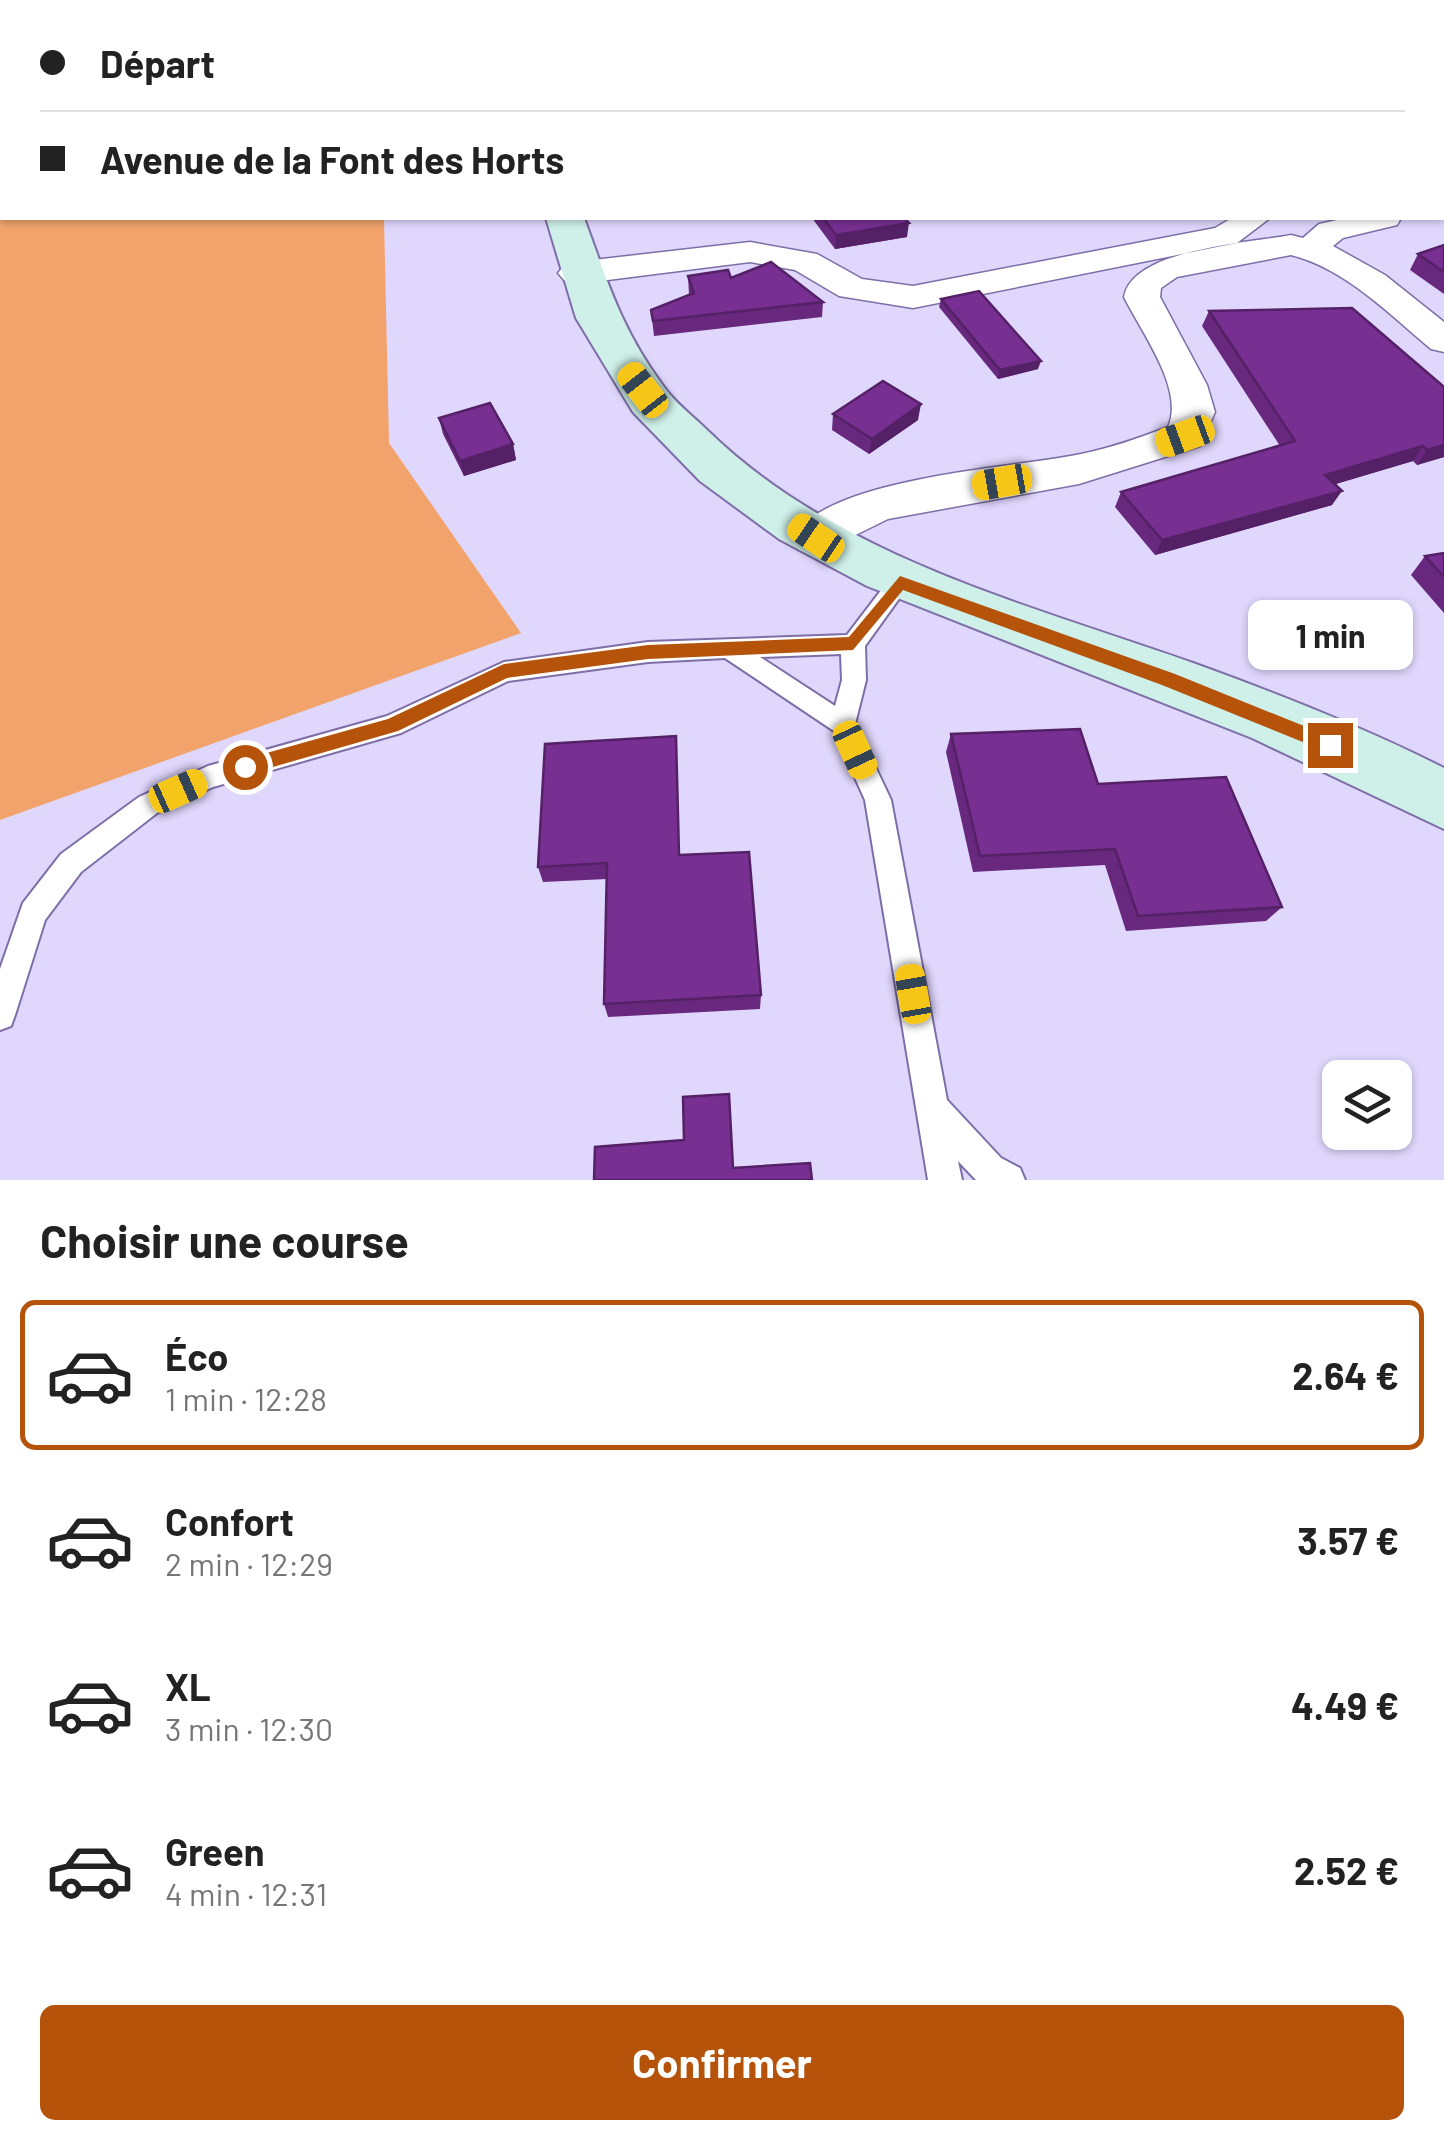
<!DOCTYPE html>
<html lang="fr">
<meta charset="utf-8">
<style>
:root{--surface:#fff;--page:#f2f2f2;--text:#222;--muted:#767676;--line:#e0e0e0;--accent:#b45309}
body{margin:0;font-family:Barlow,sans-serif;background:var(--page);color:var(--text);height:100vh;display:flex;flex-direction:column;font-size:38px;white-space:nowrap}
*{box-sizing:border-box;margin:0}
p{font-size:32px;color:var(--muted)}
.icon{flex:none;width:55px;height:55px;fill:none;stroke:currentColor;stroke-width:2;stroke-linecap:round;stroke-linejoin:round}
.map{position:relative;height:1180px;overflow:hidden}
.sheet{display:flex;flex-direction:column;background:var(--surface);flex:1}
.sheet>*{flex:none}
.hud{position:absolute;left:0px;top:0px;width:1445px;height:220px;box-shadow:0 2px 8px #0004;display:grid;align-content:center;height:220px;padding:0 40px;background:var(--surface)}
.fabs{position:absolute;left:1322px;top:1060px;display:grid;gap:20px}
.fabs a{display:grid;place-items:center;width:90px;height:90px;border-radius:15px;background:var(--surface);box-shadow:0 2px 8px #0004;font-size:50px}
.end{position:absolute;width:45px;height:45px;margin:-22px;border:12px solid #b45309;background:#fff;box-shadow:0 0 0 5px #fff}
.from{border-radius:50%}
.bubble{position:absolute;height:70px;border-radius:15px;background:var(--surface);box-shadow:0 2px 8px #0004;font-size:32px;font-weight:700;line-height:70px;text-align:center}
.car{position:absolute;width:30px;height:60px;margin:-30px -15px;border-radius:12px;box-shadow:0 0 8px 2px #0007;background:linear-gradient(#f5c518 24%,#345 0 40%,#f5c518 0 76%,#345 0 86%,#f5c518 0)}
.hud b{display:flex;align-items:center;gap:35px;height:95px;font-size:38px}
.hud b+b{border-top:2px solid var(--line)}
.hud i{width:25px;height:25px;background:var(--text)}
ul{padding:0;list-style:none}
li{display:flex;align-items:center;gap:30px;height:150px;margin:0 20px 15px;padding:0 20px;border:5px solid transparent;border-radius:15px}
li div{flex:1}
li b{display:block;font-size:38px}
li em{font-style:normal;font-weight:700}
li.current{border-color:var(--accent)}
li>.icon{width:90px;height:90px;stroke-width:1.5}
h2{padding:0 40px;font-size:45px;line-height:120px}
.cta{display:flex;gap:20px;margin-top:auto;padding:20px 40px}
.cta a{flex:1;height:115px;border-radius:15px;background:var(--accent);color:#fff;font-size:40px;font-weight:700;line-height:115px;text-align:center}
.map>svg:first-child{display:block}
</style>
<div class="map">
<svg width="1444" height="1180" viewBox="0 0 1444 1180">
<rect width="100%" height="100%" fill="#e0d7fd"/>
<!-- green -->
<path fill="#f1a36b" d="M 0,87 L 2,218 L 384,218 L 389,443 L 521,633 L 0,820 Z"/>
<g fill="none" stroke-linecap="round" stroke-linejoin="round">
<!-- service casing -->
<g stroke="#7e6ea7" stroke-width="4">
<path id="service" d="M 900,573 L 911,582 L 865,646 L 866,680 L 855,724 L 891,800 L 947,1100 L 1001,1158 L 1020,1168 L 1025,1180 L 976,1180 L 958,1161 L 962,1180 L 928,1180 L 865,800 L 834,731 L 725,658 L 648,662 L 508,681 L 401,733 L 213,787 L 157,813 L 81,872 L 45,920 L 15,1015 L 11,1026 L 0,1030 L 0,969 L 23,903 L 61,854 L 139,797 L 208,766 L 387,716 L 504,662 L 648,642 L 847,635 L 892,576 ZM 841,654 L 842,680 L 835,706 L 760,657 Z"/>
</g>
<!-- minor casing -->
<g stroke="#7e6ea7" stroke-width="3">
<path id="minor" d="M 666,0 L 691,0 L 692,2 L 668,2 Z
M 922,0 L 947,0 L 948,2 L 924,2 Z
M 1444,191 L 1444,211 L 1442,212 L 1442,192 Z
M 1232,218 L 1270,218 L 1237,243 L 913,308 L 839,296 L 795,270 L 750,262 L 576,284 L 564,280 L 558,273 L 564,266 L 576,262 L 750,242 L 817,254 L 862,279 L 913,286 L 1215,228 Z
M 1346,218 L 1401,218 L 1397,225 L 1343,238 L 1333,246 L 1385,275 L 1444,322 L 1444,352 L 1431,349 C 1389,314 1346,269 1291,255 L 1177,277 L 1161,288 L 1160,297 L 1207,385 L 1215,412 L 1200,446 L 1079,484 L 888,519 L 815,555 L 799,550 L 792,538 C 827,477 1014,468 1081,454 C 1111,448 1139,438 1168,427 C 1185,389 1141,332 1124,297 C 1132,249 1249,243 1291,235 L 1303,238 L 1319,224 Z"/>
</g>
<!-- secondary casing -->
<g stroke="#7e6ea7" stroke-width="4">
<path id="secondary" d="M 528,0 L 556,0 L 557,2 L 529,2 Z
M 546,218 L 584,218 C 608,283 621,329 664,387 C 675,403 693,416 707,430 C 837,557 1026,604 1193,663 C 1278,694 1363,727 1444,768 L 1444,829 L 1252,738 L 867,586 L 779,539 L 700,481 L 633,412 L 576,318 Z"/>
</g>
<!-- service -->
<use href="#service" fill="#fff" fill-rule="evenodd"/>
<!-- minor -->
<use href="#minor" fill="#fff" fill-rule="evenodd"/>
<!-- secondary -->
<use href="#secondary" fill="#cff0e9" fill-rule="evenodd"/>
</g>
<!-- wall -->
<path fill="#67287e" d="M 1046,0 L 1350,0 L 1344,2 L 1050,2 Z
M 812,218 L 904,218 L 907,237 L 835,249 Z
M 1444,245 L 1444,294 L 1410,270 L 1418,254 Z
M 688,276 L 731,278 L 823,302 L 822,317 L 654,336 L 651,310 L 689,295 Z
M 941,299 L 1038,369 L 998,379 L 939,307 Z
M 1209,311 L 1444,457 L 1417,465 L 1413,461 L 1335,484 L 1332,505 L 1155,555 L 1115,507 L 1121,492 L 1280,446 L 1202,326 Z
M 833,414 L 918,420 L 869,454 L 832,430 Z
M 439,418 L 513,444 L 516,460 L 464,476 L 443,434 Z
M 1444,553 L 1444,613 L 1411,575 L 1425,556 Z
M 951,734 L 1098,784 L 1282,907 L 1266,921 L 1126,931 L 1105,865 L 973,872 L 946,752 Z
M 680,855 L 761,995 L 760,1009 L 608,1017 L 604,1004 L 607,879 L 543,882 L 538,867 Z"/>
<!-- shaded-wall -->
<path fill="#542166" d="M 67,0 L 84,0 L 83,2 L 66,2 Z
M 1323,0 L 1350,0 L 1344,2 L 1317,2 Z
M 0,52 L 2,52 L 2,70 L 0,71 Z
M 909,223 L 907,237 L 835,249 L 836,235 Z
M 1041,361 L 1038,369 L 998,379 L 1000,370 Z
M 921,404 L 918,420 L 869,454 L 872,439 Z
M 513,444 L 516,460 L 464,476 L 460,461 Z
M 1444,445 L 1444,457 L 1417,465 L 1427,450 Z
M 1423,446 L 1413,461 L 1316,490 L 1325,475 Z
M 1342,491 L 1332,505 L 1155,555 L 1162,540 Z"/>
<!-- building -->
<path fill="#782f92" stroke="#542166" stroke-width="2.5" d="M 11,0 L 67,0 L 66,2 L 10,2 Z
M 219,0 L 334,0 L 334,2 L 217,2 Z
M 584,0 L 620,0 L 621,2 L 584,2 Z
M 719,0 L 761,0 L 763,2 L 721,2 Z
M 792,0 L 857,0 L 857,2 L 791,2 Z
M 1089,0 L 1323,0 L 1317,2 L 1122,2 Z
M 2,13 L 2,52 L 0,52 L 0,17 Z
M 1442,59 L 1444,59 L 1444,139 L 1442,139 Z
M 823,218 L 904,218 L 909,223 L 836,235 Z
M 1444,245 L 1444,272 L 1418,254 Z
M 771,262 L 823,302 L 653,321 L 651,310 L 694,293 L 688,276 L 728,270 L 731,278 Z
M 979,291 L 1041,361 L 1000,370 L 941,299 Z
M 1352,308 L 1444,387 L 1444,445 L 1427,450 L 1423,446 L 1325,475 L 1342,491 L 1162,540 L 1121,492 L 1295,441 L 1209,311 Z
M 883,381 L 921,404 L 872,439 L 833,414 Z
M 490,403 L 513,444 L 460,461 L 439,418 Z
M 1444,553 L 1444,577 L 1425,556 Z
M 1080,729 L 1098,784 L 1226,777 L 1282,907 L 1138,916 L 1115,849 L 980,856 L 951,734 Z
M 676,736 L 679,855 L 749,852 L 761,995 L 604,1004 L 607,863 L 538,867 L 545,744 Z
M 729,1094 L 733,1168 L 810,1163 L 812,1180 L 594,1180 L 595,1147 L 684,1140 L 683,1097 Z"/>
<!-- route -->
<path fill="#b45309" d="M 900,576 L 1175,674 L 1336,739 L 1339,745 L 1330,753 L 1162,685 L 903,590 L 853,650 L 648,659 L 507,678 L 398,731 L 245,775 L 236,767 L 245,759 L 388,719 L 504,664 L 648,645 L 849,637 Z"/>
</svg>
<div class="fabs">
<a><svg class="icon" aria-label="layers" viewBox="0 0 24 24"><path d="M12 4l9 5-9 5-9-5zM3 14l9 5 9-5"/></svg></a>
</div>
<i class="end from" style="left:245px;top:767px"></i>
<i class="end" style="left:1330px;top:745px"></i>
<div class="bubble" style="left:1248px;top:600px;width:165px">1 min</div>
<i class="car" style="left:643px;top:390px;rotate:322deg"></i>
<i class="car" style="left:1185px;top:436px;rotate:250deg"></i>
<i class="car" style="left:1002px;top:482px;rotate:260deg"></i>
<i class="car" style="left:816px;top:538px;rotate:304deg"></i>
<i class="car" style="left:855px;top:750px;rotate:155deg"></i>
<i class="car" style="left:178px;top:791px;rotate:66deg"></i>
<i class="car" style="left:913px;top:994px;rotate:350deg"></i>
<div class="hud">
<b><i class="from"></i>Départ</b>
<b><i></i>Avenue de la Font des Horts</b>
</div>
</div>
<section class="sheet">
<h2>Choisir une course</h2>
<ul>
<li class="current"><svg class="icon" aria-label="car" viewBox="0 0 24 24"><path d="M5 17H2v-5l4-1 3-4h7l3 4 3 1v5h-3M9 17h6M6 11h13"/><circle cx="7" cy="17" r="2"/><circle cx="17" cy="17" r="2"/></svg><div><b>Éco</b><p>1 min · 12:28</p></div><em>2.64 €</em></li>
<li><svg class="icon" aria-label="car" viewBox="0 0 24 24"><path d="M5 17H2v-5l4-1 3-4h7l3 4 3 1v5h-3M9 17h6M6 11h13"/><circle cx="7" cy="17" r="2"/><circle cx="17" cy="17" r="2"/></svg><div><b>Confort</b><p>2 min · 12:29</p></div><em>3.57 €</em></li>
<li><svg class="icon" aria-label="car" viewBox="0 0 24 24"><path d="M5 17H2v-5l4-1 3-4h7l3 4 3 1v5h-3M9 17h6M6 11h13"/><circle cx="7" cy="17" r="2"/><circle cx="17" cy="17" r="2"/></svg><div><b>XL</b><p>3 min · 12:30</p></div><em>4.49 €</em></li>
<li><svg class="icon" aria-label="car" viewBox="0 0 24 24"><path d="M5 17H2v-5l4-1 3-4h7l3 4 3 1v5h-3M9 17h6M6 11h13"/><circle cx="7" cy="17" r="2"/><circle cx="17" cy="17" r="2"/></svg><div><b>Green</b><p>4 min · 12:31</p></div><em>2.52 €</em></li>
</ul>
<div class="cta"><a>Confirmer</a></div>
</section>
